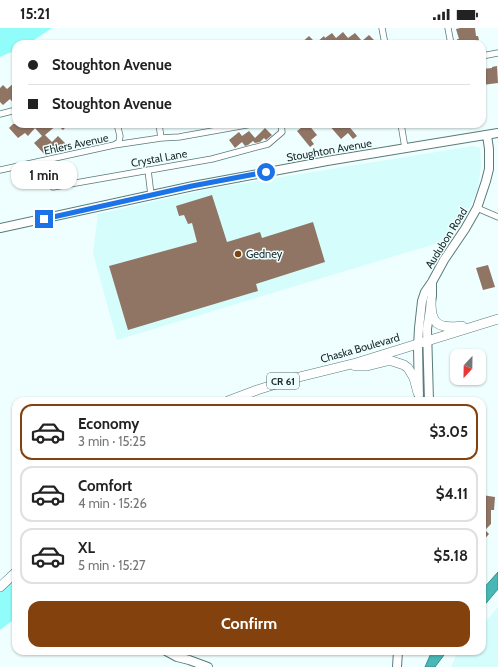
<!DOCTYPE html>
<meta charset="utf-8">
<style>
:root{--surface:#fff;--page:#f6f6f6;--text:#222;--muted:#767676;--line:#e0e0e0;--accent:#83420d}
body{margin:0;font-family:Cabin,sans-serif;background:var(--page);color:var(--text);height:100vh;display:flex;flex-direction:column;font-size:15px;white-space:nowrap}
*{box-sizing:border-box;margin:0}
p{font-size:13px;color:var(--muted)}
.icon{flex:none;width:22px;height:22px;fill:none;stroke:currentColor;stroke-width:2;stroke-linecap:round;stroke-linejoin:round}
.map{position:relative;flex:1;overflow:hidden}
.details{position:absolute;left:12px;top:369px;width:474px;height:258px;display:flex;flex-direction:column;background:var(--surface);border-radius:12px;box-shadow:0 1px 3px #0004}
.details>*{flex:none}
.banner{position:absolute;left:12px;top:12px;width:474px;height:88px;border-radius:12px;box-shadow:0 1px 3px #0004;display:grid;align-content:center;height:88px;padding:0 16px;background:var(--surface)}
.needle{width:26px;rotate:202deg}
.controls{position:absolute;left:450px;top:321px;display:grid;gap:8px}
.controls a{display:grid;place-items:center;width:36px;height:36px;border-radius:8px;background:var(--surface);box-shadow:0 1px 3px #0004;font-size:20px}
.end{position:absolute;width:18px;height:18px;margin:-9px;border:5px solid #1a73e8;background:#fff;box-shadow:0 0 0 2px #fff}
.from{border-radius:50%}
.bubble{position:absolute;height:28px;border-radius:12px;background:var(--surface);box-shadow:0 1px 3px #0004;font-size:13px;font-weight:700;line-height:28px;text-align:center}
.banner b{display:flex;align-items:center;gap:14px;height:38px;font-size:15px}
.banner b+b{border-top:1px solid var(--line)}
.banner i{width:10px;height:10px;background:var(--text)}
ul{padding:7px 0 0;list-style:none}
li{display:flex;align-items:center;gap:12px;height:56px;margin:0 8px 6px;padding:0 8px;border:2px solid var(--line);border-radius:12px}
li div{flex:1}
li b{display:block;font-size:15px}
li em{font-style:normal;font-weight:700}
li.selected{border-color:var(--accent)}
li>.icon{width:36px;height:36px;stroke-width:1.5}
.action{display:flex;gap:8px;margin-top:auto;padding:8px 16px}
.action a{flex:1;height:46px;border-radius:12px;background:var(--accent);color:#fff;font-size:16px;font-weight:700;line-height:46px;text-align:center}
.status{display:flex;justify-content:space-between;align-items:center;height:28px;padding:0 20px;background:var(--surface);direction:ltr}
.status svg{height:11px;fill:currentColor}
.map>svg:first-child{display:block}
</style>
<div class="status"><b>15:21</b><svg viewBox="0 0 49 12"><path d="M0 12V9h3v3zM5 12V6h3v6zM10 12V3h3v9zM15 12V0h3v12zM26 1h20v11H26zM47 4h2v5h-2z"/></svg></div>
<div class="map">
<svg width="498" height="639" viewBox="0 0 498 639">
<rect width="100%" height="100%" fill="#effefe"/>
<!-- built -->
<path fill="#d5fdfc" d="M 473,118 L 480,120 L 481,138 L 477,164 L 467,183 L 448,212 L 117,312 L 93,225 L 98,186 L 214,160 Z
M 498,579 L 498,639 L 451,639 L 456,628 L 461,623 L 482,623 L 482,598 Z"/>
<!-- green -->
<path fill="#90fdfa" d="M 0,0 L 52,0 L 28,16 L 16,16 L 16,22 L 0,29 Z
M 16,549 L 16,590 L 0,602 L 0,557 Z"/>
<!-- water -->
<path fill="#47b8b6" stroke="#3a8d8c" d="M 498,544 L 498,561 L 482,580 L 482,562 Z
M 432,623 L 447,623 L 435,639 L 425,639 Z"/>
<!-- building -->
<path fill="#907565" d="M 460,0 L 475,0 L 476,8 L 478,8 L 479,12 L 458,15 L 457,11 L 459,11 L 456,1 Z
M 343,4 L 348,10 L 355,5 L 362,13 L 369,7 L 378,16 L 300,16 L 309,8 L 316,15 L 324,8 L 325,10 L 332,5 L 336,10 Z
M 497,38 L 498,55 L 482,57 L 482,41 L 492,40 L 492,39 Z
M 14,55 L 16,57 L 16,78 L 10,71 L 3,77 L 0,74 L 0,60 L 3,57 L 7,61 Z
M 13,96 L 69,96 L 63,102 L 57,97 L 45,107 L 52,114 L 58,108 L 66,116 L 55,125 L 52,122 L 46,128 L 34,115 L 42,108 L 35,100 L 28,108 L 25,105 L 18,110 L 9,100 Z
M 306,96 L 308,96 L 317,107 L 311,112 L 314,116 L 310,119 L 297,103 Z
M 328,96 L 347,96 L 357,108 L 353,111 L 348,105 L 341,111 Z
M 265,100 L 272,107 L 266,112 L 264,110 L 260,114 L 255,115 L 253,113 L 248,117 L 245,118 L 242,114 L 235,120 L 229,112 L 239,104 L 242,108 L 249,103 L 255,110 Z
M 212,167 L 227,214 L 260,204 L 262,210 L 313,194 L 325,234 L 256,256 L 258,263 L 128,302 L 109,238 L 197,214 L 192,195 L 188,196 L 184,187 L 179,188 L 176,178 Z
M 488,237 L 495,259 L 483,262 L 476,240 Z
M 482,467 L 495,469 L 494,482 L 491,482 L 491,496 L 485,502 L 489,506 L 482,514 Z"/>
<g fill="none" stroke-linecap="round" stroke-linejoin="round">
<!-- street casing -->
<g stroke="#577c7a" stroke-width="7">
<path id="street" d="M 382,0 L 385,16
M 448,0 L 451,16
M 482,28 L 498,25
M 0,86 L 16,82
M 159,96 L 161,110
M 401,96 L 405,120
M 114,117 L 119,114 L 120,108 L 117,96
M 46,132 L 53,159 L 212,131 L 268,116 L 282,104 L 281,96
M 0,142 L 114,117 L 161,110 L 179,109 L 252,96
M 148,142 L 151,167
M 477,180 L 498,189"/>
</g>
<!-- secondary casing -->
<g stroke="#577c7a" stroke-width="10">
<path id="secondary" d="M 0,200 L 193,158 L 327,133 L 498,105
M 419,373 L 418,319 L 419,300 L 422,273 L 425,264 L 432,254 L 444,232 L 465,201 L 477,180 L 486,153 L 489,141 L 489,121 L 487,107
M 429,373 L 427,301 L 432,268 L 432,254
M 166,623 L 177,629 L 189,632 L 208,639
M 397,639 L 398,623"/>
</g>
<!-- primary casing -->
<g stroke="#577c7a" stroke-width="10">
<path id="primary" d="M 431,273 C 431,278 431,284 433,289 C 437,301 452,299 462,298
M 355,338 L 367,338 L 387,333 L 392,333 L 404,337 L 408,340 L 414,350 L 418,365
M 228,373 L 257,362 L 295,350 L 356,335 L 498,291
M 0,559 L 16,544"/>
</g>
<!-- street -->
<use href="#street" stroke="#fff" stroke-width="5.5"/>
<!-- secondary -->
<use href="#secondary" stroke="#fff" stroke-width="8"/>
<!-- primary -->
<use href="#primary" stroke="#fff" stroke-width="9"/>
</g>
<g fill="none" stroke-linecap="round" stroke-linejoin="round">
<!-- route -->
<path stroke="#1a73e8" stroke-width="5" d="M 44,191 L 192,158 L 266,144"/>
</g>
<!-- markers -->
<circle fill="#83420d" stroke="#effefe" stroke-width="1.5" cx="238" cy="226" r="4"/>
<g text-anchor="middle" stroke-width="3" stroke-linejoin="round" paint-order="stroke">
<!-- shield labels -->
<rect fill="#effefe" stroke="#5a6969" stroke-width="1" x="267" y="345" width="32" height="16" rx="3"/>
<g font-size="10" font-weight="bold" fill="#1a2929">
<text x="283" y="357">CR 61</text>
</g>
<!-- street labels -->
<g font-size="11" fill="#1a2929" stroke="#effefe">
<text transform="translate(76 116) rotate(-12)" y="4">Ehlers Avenue</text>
<text transform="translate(329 122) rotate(-10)" y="4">Stoughton Avenue</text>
<text transform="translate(159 130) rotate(-10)" y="4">Crystal Lane</text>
<text transform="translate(446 210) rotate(-58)" y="4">Audubon Road</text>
<text transform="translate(360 320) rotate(-16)" y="4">Chaska Boulevard</text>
</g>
<!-- poi labels -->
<g font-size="11" fill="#1a2929" stroke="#effefe" text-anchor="start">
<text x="246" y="230">Gedney</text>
</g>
</g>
</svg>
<div class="controls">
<a><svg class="needle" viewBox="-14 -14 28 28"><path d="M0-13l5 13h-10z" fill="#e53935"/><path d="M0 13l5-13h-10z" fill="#767676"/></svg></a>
</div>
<i class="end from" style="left:266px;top:144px"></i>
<i class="end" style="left:44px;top:191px"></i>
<div class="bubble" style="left:11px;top:133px;width:66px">1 min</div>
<div class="banner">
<b><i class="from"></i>Stoughton Avenue</b>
<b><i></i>Stoughton Avenue</b>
</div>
<section class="details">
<ul>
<li class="selected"><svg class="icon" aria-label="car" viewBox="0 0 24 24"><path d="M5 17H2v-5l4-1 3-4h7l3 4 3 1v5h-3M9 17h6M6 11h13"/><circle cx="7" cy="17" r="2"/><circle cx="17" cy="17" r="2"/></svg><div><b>Economy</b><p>3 min · 15:25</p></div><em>$3.05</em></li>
<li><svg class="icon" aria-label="car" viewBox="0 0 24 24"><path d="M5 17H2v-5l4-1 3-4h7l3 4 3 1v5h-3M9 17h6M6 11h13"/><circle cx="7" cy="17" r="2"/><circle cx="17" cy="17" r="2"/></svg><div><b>Comfort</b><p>4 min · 15:26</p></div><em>$4.11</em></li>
<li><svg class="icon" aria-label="car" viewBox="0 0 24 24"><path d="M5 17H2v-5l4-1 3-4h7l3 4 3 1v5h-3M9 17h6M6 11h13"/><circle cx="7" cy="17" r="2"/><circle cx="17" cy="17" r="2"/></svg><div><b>XL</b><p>5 min · 15:27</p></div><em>$5.18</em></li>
</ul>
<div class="action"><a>Confirm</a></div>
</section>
</div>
